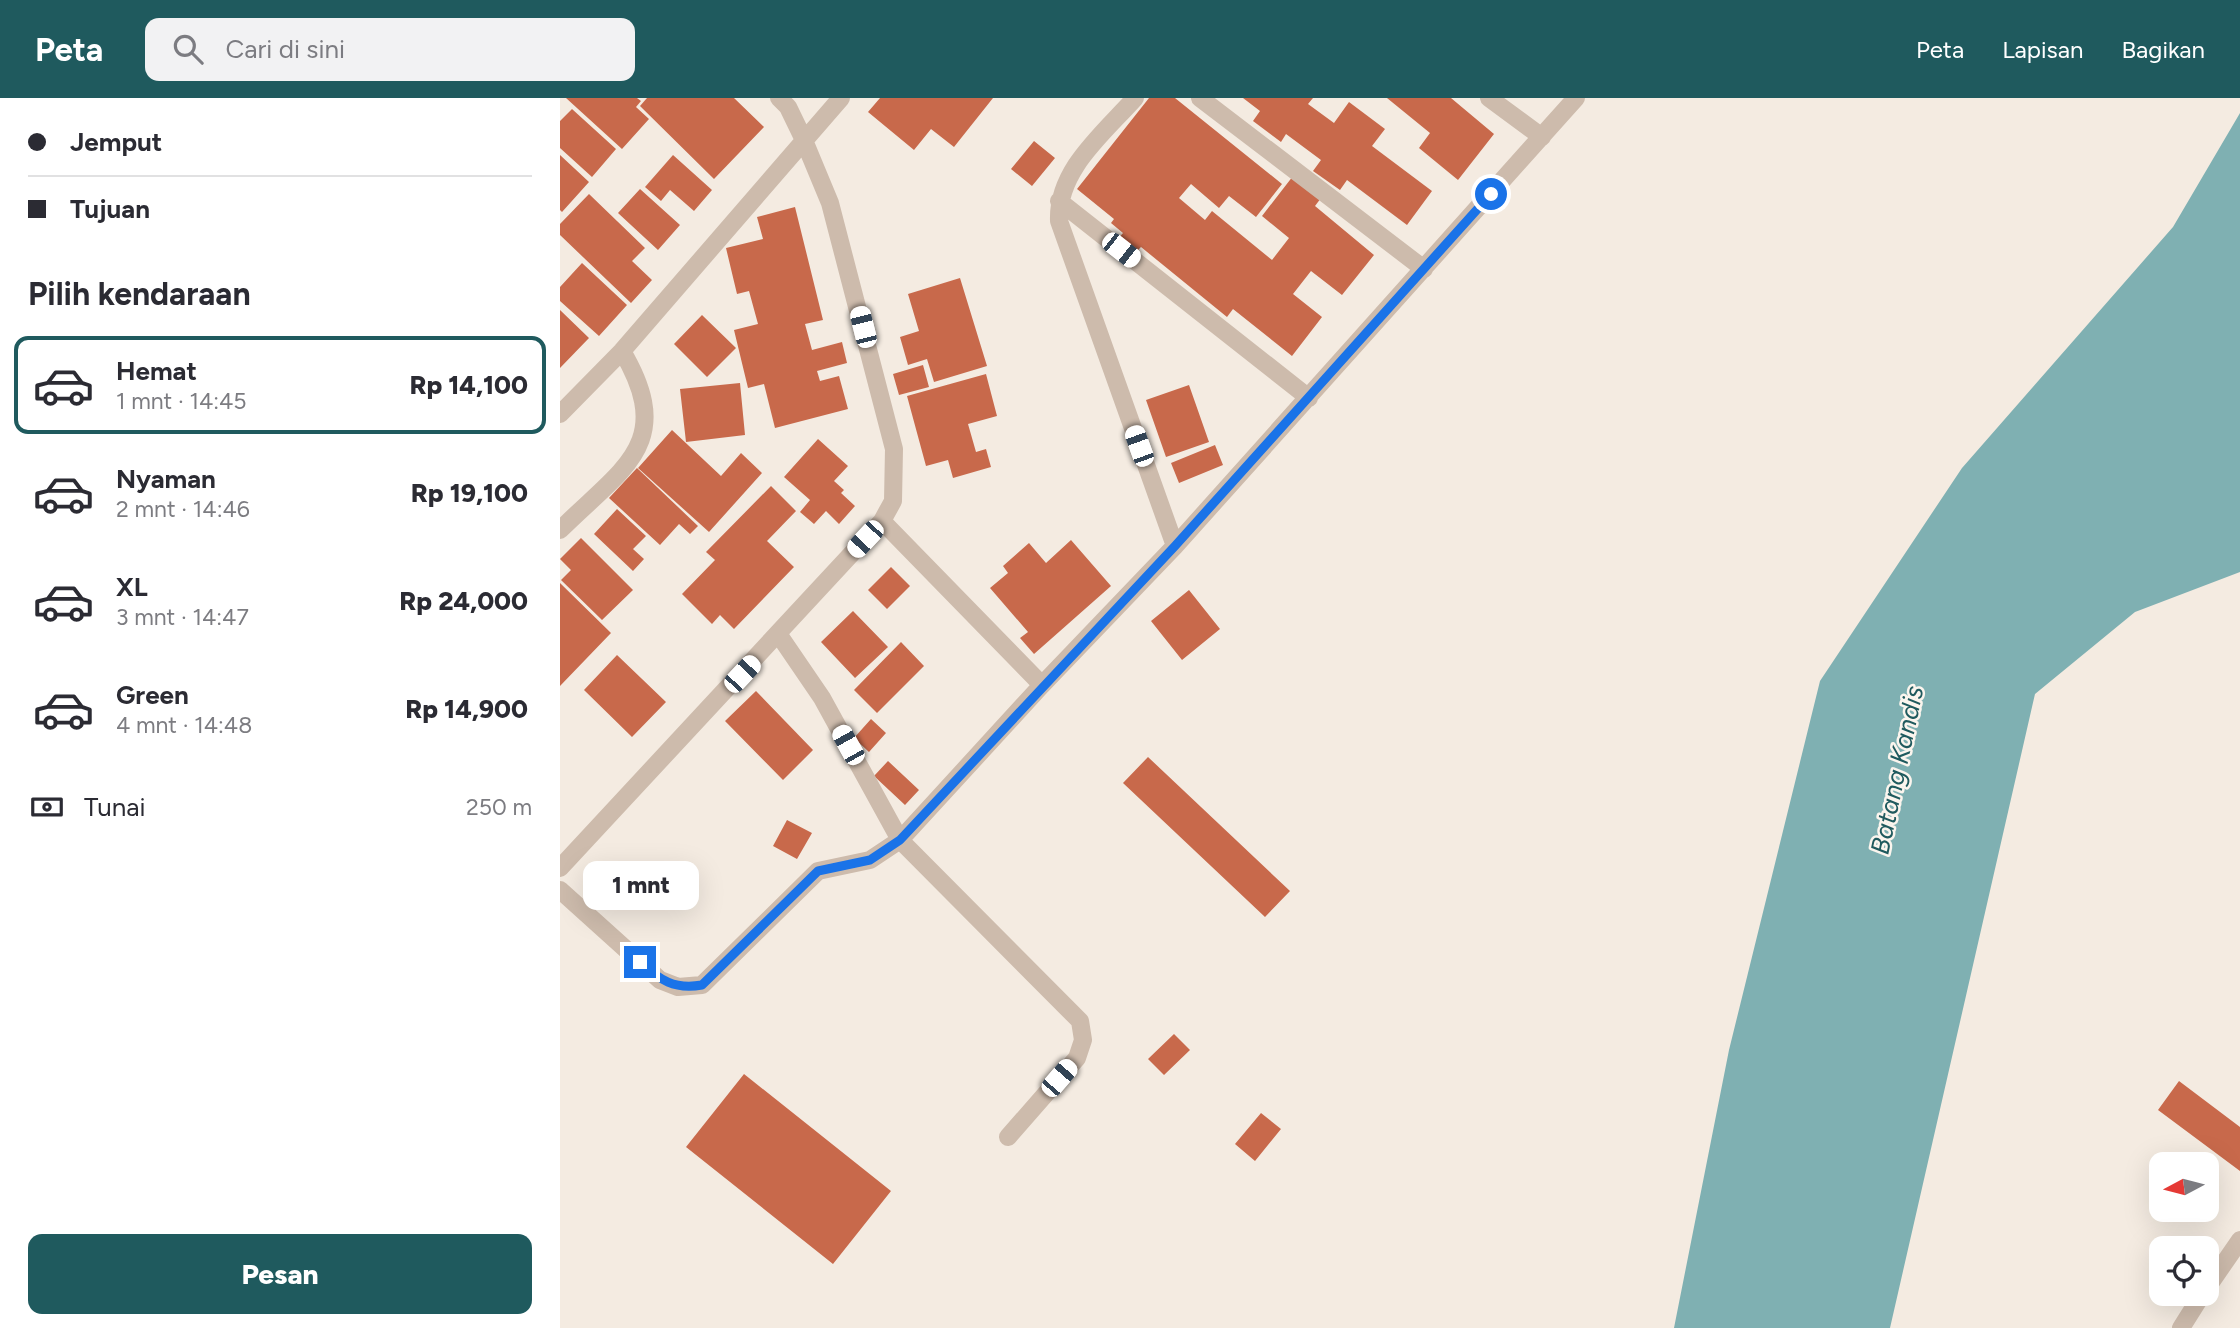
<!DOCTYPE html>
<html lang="id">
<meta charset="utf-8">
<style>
:root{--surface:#fff;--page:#f2f2f3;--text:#2b2b33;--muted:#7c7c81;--line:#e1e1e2;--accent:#1f5a5e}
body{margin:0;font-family:Figtree,sans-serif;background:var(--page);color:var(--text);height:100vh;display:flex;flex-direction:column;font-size:26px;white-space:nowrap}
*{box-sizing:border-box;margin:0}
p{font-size:23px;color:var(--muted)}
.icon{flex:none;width:38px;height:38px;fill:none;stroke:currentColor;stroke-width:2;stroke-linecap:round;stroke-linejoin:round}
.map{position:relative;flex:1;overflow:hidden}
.details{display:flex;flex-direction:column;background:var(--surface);width:560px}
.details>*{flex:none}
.hud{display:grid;align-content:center;height:154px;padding:0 28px;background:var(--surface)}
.needle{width:46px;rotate:263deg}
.buttons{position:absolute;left:1589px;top:1054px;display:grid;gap:14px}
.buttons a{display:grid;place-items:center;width:70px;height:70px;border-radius:14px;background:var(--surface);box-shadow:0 7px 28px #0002;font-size:35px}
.end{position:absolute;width:32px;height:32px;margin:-16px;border:9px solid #1a73e8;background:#fff;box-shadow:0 0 0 4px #fff}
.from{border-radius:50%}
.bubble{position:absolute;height:49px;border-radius:14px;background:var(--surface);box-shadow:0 7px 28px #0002;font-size:23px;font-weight:800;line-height:49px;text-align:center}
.car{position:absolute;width:21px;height:42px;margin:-21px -10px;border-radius:9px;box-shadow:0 0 5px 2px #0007;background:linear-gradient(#fff 24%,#345 0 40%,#fff 0 76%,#345 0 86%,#fff 0)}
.hud b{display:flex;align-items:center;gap:24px;height:66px;font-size:26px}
.hud b+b{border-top:2px solid var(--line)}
.hud i{width:18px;height:18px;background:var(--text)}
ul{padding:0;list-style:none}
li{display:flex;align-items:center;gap:21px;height:98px;margin:0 14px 10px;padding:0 14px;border:4px solid transparent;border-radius:14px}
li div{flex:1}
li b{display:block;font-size:26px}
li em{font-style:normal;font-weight:800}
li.on{border-color:var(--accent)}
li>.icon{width:63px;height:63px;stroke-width:1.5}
h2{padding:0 28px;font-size:32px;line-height:84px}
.pay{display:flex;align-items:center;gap:18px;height:77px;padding:0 28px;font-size:26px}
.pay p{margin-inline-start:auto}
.cta{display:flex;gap:14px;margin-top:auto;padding:14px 28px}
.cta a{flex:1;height:80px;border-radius:14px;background:var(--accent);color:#fff;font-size:28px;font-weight:800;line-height:80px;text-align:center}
header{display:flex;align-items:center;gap:42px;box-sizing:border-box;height:98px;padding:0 35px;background:var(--accent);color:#fff}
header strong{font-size:33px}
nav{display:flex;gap:38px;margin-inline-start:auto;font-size:24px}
.search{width:490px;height:63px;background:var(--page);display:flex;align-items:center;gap:18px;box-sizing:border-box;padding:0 24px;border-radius:14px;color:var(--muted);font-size:26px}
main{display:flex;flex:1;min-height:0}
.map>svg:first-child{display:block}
</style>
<header>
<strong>Peta</strong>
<div class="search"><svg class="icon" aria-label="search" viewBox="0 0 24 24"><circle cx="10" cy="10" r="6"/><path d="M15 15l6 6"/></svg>Cari di sini</div>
<nav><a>Peta</a><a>Lapisan</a><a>Bagikan</a></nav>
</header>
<main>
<section class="details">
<div class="hud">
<b><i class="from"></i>Jemput</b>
<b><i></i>Tujuan</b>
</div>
<h2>Pilih kendaraan</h2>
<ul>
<li class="on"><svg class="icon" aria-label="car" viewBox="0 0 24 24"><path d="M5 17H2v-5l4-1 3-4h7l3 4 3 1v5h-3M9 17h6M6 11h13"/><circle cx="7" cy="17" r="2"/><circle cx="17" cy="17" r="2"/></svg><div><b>Hemat</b><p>1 mnt · 14:45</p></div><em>Rp 14,100</em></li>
<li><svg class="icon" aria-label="car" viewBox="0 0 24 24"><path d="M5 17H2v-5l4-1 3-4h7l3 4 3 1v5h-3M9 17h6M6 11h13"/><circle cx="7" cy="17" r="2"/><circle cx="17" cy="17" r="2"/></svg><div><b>Nyaman</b><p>2 mnt · 14:46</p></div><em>Rp 19,100</em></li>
<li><svg class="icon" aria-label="car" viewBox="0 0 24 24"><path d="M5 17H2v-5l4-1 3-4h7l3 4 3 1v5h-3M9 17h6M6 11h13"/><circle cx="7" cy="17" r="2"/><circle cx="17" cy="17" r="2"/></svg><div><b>XL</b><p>3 mnt · 14:47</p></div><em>Rp 24,000</em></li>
<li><svg class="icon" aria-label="car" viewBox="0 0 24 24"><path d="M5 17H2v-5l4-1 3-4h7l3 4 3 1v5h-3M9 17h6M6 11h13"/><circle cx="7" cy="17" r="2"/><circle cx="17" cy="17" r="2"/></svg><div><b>Green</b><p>4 mnt · 14:48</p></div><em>Rp 14,900</em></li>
</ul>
<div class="pay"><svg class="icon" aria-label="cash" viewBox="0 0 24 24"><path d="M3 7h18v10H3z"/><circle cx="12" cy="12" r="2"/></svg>Tunai<p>250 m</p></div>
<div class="cta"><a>Pesan</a></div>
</section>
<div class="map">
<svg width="1680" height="1230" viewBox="0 0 1680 1230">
<rect width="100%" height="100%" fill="#f4ebe1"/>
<!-- water -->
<path fill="#7fb0b2" d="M 1680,15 L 1680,474 L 1575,514 L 1475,596 L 1330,1230 L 1114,1230 L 1169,952 L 1260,583 L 1402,370 L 1613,129 Z"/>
<!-- building -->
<path fill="#c8694b" d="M 6,0 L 77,0 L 81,3 L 76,9 L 89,21 L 62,51 Z
M 87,0 L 174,0 L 204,29 L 154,81 L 80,8 Z
M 320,0 L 433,0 L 394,49 L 371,31 L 354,52 L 308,14 Z
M 589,0 L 615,0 L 722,86 L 696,119 L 669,98 L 659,110 L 631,86 L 619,100 L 645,122 L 652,113 L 712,162 L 729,140 L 702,118 L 733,78 L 761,100 L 755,108 L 814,157 L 782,197 L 751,173 L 733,196 L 762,219 L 732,258 L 673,211 L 667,219 L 581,149 L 575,155 L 558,141 L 563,135 L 551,125 L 554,121 L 517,91 Z
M 683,0 L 753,0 L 748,6 L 774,25 L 789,4 L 825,31 L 812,48 L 872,93 L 847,127 L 787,82 L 780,92 L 753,73 L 761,62 L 726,36 L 721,44 L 693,23 L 700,13 Z
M 827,0 L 891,0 L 934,36 L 898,82 L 859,50 L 870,35 Z
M 12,11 L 56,51 L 32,79 L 0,50 L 0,23 Z
M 474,43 L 495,60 L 472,88 L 451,71 Z
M 0,57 L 29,84 L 2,114 L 0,112 Z
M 113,57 L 152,92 L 134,113 L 110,92 L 101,103 L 85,89 Z
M 80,91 L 120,127 L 98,152 L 58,115 Z
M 29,96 L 85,150 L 72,163 L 92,182 L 71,205 L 0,137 L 0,126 Z
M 235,109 L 263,222 L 245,226 L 252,252 L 282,244 L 287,265 L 257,273 L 260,283 L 279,278 L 288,311 L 215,330 L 204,286 L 188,290 L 174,232 L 198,226 L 189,193 L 177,196 L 166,150 L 203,141 L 197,119 Z
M 22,165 L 67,207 L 39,238 L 0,203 L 0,189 Z
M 400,180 L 427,268 L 374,284 L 367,261 L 348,267 L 340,239 L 359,233 L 348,196 Z
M 0,212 L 29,240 L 0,270 Z
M 142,217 L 176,250 L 147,279 L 114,246 Z
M 363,267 L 369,289 L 339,297 L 333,276 Z
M 426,276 L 437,318 L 408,326 L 416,354 L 426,351 L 431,369 L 393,380 L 388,362 L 366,368 L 347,298 Z
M 180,285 L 185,337 L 126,344 L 120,291 Z
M 629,287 L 649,344 L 606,359 L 586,302 Z
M 112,332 L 161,378 L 181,355 L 202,375 L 149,434 L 78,370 Z
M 258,341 L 288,368 L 274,383 L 284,392 L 281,395 L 295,408 L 279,426 L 266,413 L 254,426 L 240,414 L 250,402 L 224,379 Z
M 655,347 L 663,367 L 619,385 L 611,365 Z
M 77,370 L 138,428 L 130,436 L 119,426 L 100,447 L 49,400 Z
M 211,388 L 236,413 L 207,443 L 234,469 L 174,531 L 160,517 L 152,526 L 122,496 L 155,462 L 146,454 Z
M 57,411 L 86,438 L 73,451 L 84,461 L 73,473 L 34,436 Z
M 21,440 L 73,492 L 42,522 L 1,482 L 11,472 L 0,461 Z
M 511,442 L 551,488 L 474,556 L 460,540 L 468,534 L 430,490 L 448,475 L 443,468 L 469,445 L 486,465 Z
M 331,469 L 350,488 L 327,511 L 308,492 Z
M 0,485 L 51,535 L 0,588 Z
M 629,492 L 660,531 L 622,562 L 591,523 Z
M 293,513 L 328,549 L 295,580 L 261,544 Z
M 341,544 L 364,568 L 317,615 L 294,592 Z
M 57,557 L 106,604 L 72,639 L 24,592 Z
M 196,593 L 253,652 L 223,682 L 165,623 Z
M 311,621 L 326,635 L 309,654 L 294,640 Z
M 588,659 L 730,793 L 705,819 L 563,685 Z
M 328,663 L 359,692 L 345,707 L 314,678 Z
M 227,722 L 252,735 L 237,761 L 213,748 Z
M 614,936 L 630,952 L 604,977 L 588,961 Z
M 184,976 L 331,1093 L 273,1166 L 126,1049 Z
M 1619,983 L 1680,1029 L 1680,1073 L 1598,1012 Z
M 701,1015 L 721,1031 L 695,1063 L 675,1046 Z"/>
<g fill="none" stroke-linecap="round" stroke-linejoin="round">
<!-- minor -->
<path stroke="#cdbbac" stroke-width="18" d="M 575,0 C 543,36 497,72 499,123 L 615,448
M 640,0 L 864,171
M 929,0 L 982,39
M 499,103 L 749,300
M 0,316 L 62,253 L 281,0
M 322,423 L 482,587 L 615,448 L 1016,0
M 0,432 C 62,370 117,346 62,253
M 219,537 L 262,600 L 340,742 L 520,923 L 523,942 L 517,960 L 448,1039
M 0,770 L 322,423 L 333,403 L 334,351 L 270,105 L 243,40 L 228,9 L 219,0
M 0,792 L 100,882 L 118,889 L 142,887 L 258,773 L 310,762 L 340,742 L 482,587
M 1647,1190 L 1680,1142
M 1621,1230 L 1643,1195"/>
</g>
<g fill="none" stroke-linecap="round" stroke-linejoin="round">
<!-- route -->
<path stroke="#1a73e8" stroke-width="9" d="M 80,864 C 100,882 114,892 142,887 L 258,773 L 310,762 L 340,742 L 615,448 L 931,96"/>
</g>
<g text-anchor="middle" stroke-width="5" stroke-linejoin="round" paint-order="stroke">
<!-- water labels -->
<g font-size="26" font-style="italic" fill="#1f5a5e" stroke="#fbf5ee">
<text transform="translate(1337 672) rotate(-78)" y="9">Batang Kandis</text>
</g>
</g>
</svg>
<div class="buttons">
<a><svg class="needle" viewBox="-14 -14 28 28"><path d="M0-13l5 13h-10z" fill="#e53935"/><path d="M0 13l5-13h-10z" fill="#7c7c81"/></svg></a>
<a><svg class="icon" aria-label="locate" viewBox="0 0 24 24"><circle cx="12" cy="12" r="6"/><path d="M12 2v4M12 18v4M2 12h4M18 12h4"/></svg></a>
</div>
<i class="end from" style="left:931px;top:96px"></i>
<i class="end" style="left:80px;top:864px"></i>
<div class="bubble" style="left:23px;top:763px;width:116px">1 mnt</div>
<i class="car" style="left:561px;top:152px;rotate:128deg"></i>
<i class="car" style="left:303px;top:229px;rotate:346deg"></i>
<i class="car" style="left:579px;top:348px;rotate:340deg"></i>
<i class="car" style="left:305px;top:441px;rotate:223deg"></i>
<i class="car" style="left:182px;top:576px;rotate:43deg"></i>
<i class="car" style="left:288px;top:647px;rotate:331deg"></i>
<i class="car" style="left:499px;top:980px;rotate:41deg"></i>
</div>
</main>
